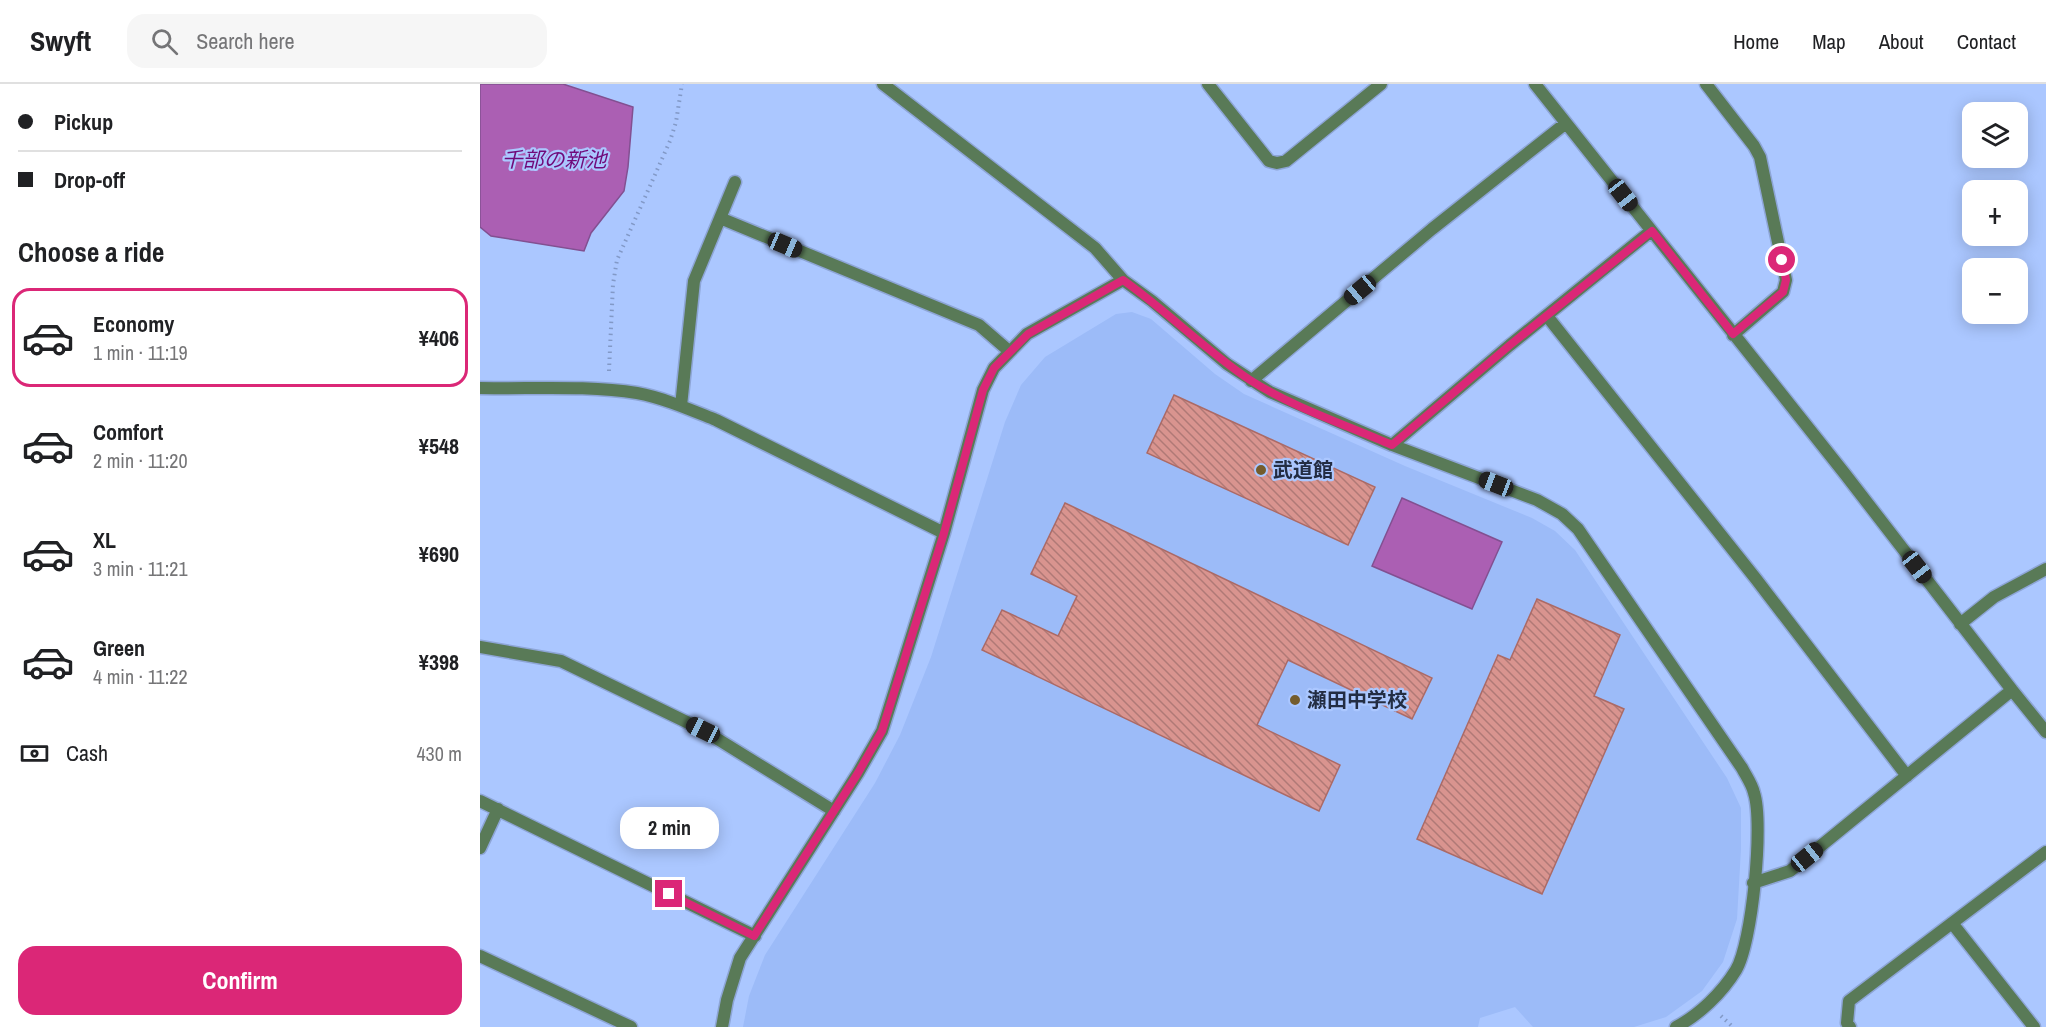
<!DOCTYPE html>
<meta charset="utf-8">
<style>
:root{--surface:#fff;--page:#f6f6f6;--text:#202124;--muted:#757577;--line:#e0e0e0;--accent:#db2777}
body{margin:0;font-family:"Archivo Narrow","Noto Sans JP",sans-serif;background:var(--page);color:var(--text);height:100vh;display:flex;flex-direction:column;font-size:22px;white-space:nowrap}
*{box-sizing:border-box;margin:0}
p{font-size:20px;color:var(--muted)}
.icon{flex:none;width:33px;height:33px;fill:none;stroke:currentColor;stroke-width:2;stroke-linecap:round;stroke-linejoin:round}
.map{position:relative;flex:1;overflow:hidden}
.drawer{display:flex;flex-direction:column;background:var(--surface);width:480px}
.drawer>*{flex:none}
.top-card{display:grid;align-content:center;height:132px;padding:0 18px;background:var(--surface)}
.controls{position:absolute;left:1482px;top:18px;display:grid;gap:12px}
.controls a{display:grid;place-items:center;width:66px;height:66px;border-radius:12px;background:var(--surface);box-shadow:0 3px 15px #0003;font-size:30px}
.end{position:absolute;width:27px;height:27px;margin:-14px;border:8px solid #db2777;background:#fff;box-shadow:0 0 0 3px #fff}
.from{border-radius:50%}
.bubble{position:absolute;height:42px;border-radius:18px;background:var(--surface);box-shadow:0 3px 15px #0003;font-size:20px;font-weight:700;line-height:42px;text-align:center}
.car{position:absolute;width:18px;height:36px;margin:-18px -9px;border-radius:8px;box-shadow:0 0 4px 2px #0007;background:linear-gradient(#222 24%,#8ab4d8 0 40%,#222 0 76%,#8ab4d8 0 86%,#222 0)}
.top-card b{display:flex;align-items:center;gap:21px;height:57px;font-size:22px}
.top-card b+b{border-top:2px solid var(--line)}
.top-card i{width:15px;height:15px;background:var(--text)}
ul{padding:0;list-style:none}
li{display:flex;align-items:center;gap:18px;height:99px;margin:0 12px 9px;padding:0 6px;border:3px solid transparent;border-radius:18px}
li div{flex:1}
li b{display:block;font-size:22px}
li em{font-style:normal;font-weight:700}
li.current{border-color:var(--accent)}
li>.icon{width:54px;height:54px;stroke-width:1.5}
h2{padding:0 18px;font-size:27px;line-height:72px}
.pay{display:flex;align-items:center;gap:15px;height:66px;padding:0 18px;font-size:22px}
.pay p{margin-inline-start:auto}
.button{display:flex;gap:12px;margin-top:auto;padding:12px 18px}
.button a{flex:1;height:69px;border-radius:18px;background:var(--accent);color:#fff;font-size:24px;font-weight:700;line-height:69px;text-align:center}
header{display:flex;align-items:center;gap:36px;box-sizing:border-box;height:84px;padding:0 30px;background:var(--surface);border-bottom:2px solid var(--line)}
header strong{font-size:28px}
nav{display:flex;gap:33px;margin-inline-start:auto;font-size:21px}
.search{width:420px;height:54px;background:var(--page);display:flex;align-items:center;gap:15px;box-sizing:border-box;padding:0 21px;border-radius:18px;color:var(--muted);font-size:22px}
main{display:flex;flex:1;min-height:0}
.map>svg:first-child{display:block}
</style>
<header>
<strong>Swyft</strong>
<div class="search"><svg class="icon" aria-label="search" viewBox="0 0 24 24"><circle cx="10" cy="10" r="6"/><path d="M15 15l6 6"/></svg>Search here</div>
<nav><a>Home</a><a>Map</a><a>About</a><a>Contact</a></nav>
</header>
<main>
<section class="drawer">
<div class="top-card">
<b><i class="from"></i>Pickup</b>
<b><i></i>Drop-off</b>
</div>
<h2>Choose a ride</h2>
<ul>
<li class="current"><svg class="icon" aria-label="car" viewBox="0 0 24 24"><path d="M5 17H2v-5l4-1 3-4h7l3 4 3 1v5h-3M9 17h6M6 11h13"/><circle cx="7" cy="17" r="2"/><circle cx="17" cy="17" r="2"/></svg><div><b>Economy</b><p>1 min · 11:19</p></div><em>¥406</em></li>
<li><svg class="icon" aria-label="car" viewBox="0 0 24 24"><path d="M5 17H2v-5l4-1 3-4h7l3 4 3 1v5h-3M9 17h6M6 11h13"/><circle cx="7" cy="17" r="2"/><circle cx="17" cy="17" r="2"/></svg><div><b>Comfort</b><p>2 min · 11:20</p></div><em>¥548</em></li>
<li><svg class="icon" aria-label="car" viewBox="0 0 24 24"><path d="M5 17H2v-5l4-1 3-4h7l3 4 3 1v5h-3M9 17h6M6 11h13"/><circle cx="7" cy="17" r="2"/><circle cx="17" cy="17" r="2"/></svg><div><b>XL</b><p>3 min · 11:21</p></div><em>¥690</em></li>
<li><svg class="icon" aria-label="car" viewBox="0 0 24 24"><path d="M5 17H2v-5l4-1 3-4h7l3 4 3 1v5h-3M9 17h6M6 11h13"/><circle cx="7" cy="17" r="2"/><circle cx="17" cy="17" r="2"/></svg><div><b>Green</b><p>4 min · 11:22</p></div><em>¥398</em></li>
</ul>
<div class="pay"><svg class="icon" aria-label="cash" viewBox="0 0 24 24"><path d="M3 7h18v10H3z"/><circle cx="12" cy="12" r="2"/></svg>Cash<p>430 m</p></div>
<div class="button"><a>Confirm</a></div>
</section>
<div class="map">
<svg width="1566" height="943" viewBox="0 0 1566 943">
<defs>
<pattern id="building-back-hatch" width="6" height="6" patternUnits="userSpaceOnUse" patternTransform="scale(1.5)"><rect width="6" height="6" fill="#d9948f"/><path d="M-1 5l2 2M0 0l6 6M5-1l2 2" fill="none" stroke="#b07976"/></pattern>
</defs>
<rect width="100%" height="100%" fill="#abc7ff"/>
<!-- built -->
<path fill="#9cbbf8" d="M 652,228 L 671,235 L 735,290 L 764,310 L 925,382 L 1052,434 L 1075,447 L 1095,466 L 1247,694 L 1261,724 L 1261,765 L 1257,835 L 1243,878 L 1222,907 L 1186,933 L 1154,943 L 1053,943 L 1035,923 L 1000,934 L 998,943 L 263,943 L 269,912 L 285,871 L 395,699 L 420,651 L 451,573 L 525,338 L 541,301 L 565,273 L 636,230 Z"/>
<!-- water -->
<path fill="#ab5fb3" stroke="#825091" stroke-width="1.5" d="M 0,0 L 83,0 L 153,23 L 148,83 L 144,107 L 111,149 L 104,167 L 11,152 L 0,143 Z
M 922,414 L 1022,458 L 992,525 L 892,482 Z"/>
<!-- building -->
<path fill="url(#building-back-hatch)" stroke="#ab6a66" stroke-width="1.5" d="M 694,311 L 895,403 L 868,461 L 667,369 Z
M 585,419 L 952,594 L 932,635 L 808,576 L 777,641 L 860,681 L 839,727 L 502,566 L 522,526 L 578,552 L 597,512 L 551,490 Z
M 1057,515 L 1140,551 L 1114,612 L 1144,625 L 1062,810 L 937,755 L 1018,571 L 1030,576 Z"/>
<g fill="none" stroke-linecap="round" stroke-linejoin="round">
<!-- minor casing -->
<g stroke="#8da5d6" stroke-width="15">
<path id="minor" d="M 403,0 L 615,164 L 643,196
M 728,0 L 789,77 L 797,79 L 806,77 L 901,0
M 1055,0 L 1365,390 L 1532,606 L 1566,648
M 1226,0 L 1274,62 L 1280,73 L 1306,196 L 1303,208 L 1253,251
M 240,134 L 499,241 L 529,267
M 1067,232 L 1276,495 L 1427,692
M 771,297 L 952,145 L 1086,39
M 0,304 C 50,305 108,301 157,309 C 184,314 211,326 236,336 L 464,449
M 201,322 L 214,197 L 255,98
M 912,361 L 1030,261 L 1171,147
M 1480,540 L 1514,513 L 1566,485
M 0,563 L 81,577 L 223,646 L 354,727
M 0,717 L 275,852
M 0,764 L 18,725
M 1273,799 L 1310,787 L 1532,606
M 1472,839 L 1554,943
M 0,872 L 151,943
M 242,943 L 247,916 L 260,874 L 378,689 L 402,647 L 464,449 L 503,306 L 514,284 L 547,250 L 643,196 L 672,217 L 747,280 L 790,308 L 912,361 L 1057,416 L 1082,430 L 1098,445 L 1262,684 C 1266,692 1272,700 1274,709 C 1284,739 1272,860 1256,886 C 1242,909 1219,931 1196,943
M 1370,943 L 1367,939 L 1369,917 L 1566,768"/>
</g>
<!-- path -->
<path stroke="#8299c7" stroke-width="4" stroke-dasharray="1.5 4.5" stroke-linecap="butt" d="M 129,287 L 133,200 L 137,176 L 190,57 L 196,38 L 202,0
M 1241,932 L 1253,943"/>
<!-- minor -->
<use href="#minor" stroke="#597a57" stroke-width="12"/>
</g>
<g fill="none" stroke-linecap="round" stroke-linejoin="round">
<!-- route -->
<path stroke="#db2777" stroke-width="8" d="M 189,810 L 274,852 L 378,689 L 402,647 L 464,449 L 503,306 L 514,284 L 548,250 L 643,196 C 687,227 725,266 770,296 C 812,323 866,341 912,361 L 1030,261 L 1172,147 L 1253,250 L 1303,208 L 1306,196 L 1302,176"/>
</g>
<!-- markers -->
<g fill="#745c2d" stroke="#abc7ff" stroke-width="2">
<circle cx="781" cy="386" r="6"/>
<circle cx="815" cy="616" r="6"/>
</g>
<g text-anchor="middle" stroke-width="4.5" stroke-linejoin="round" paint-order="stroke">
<!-- poi labels -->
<g font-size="20" font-weight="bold" fill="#232d43" stroke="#abc7ff" text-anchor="start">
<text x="793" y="393">武道館</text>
<text x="827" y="623">瀬田中学校</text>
</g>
<!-- water labels -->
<g font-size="21" font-style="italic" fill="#700a7a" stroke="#abc7ff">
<text x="74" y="83">千部の新池</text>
</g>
</g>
</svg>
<div class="controls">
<a><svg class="icon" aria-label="layers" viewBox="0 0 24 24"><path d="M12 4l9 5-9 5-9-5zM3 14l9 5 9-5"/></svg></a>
<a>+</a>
<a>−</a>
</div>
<i class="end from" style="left:1302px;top:176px"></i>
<i class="end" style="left:189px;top:810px"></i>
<div class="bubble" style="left:140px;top:723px;width:99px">2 min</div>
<i class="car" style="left:1143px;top:111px;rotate:142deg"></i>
<i class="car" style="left:305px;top:161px;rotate:113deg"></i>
<i class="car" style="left:880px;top:206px;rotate:230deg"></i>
<i class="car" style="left:1016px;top:400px;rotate:291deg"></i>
<i class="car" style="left:1437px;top:483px;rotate:142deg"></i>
<i class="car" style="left:223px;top:646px;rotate:296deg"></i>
<i class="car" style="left:1327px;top:773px;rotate:51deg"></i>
</div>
</main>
